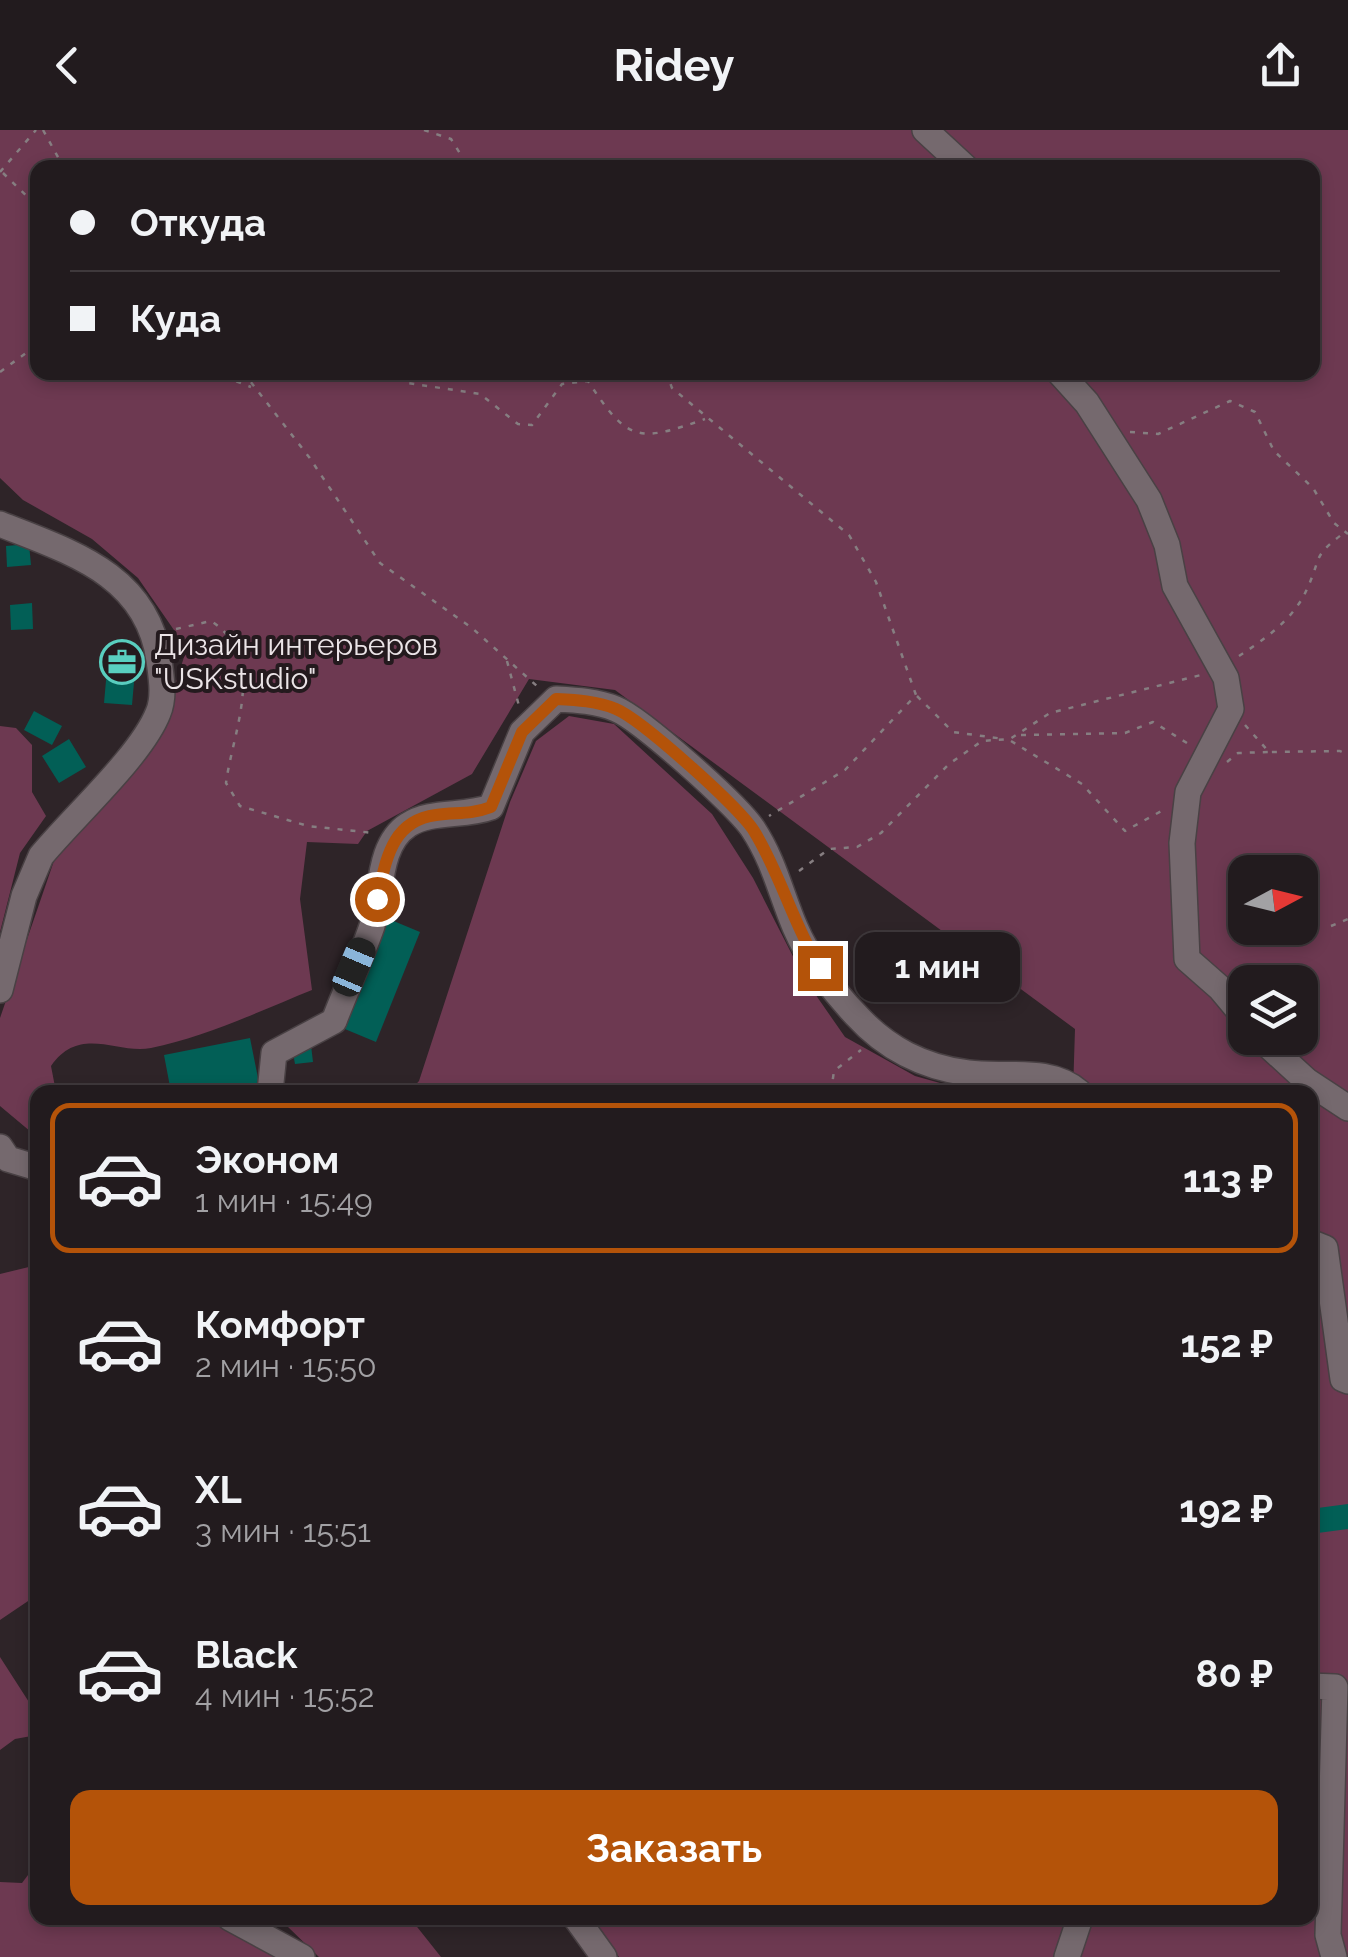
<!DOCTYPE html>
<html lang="ru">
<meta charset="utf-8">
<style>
:root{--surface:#221b1e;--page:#2a2427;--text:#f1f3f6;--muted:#a2a1a4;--line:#3f393c;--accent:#b45309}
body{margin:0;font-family:Raleway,sans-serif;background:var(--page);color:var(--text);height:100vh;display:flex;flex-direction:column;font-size:38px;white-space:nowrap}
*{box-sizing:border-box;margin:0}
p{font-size:32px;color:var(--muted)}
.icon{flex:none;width:55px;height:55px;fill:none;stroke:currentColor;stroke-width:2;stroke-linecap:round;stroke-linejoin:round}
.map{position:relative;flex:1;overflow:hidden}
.side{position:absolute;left:30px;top:955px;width:1288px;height:840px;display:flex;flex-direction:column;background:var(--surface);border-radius:20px;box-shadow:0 5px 15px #0003,0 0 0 2px var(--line)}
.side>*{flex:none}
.top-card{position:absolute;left:30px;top:30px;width:1290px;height:220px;border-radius:20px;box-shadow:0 5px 15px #0003,0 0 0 2px var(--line);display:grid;align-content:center;height:220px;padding:0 40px;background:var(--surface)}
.needle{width:65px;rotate:83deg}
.controls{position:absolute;left:1228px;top:725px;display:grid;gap:20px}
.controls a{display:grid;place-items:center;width:90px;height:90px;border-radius:20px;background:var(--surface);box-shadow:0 5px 15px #0003,0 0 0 2px var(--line);font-size:50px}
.end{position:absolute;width:45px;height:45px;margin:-22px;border:12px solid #b45309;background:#fff;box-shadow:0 0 0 5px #fff}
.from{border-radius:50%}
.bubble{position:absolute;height:70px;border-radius:20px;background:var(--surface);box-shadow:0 5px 15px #0003,0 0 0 2px var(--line);font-size:32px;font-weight:700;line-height:70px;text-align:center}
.car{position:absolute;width:30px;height:60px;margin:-30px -15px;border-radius:12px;box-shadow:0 0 8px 2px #0007;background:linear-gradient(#222 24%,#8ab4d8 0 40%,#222 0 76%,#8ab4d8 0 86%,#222 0)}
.top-card b{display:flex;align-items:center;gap:35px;height:95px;font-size:38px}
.top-card b+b{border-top:2px solid var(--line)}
.top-card i{width:25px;height:25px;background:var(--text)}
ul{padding:18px 0 0;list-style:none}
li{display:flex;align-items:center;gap:30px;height:150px;margin:0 20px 15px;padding:0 20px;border:5px solid transparent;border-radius:20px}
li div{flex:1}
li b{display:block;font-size:38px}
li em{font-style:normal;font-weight:700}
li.current{border-color:var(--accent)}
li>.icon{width:90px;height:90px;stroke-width:1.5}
.cta{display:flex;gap:20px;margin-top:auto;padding:20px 40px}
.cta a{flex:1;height:115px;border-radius:20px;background:var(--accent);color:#fff;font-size:40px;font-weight:700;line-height:115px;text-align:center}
header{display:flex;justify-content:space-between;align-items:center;height:130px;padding:0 40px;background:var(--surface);font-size:45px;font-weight:700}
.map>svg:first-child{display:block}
</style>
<header><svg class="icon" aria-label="back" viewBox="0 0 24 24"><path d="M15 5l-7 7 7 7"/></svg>Ridey<svg class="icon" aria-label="share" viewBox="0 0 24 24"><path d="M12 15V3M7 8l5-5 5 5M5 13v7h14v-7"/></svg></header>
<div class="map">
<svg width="1348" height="1827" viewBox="0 0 1348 1827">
<rect width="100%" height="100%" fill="#2e2428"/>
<!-- green -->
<path fill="#6d3951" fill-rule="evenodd" d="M 0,0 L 1348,0 L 1348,1827 L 619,1827 L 591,1788 L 1310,1788 L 1310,962 L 1073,962 L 1075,899 L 615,560 L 529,549 L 472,644 L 367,701 L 358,714 L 307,712 L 300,769 L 312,860 C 260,881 205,907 151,918 C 118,925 80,894 51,936 L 56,962 L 38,962 L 37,1007 L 0,976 L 0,888 L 57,722 L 167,581 L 184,527 L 176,503 L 138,448 L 92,409 L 23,370 L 0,348 ZM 38,38 L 1312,38 L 1312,242 L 38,242 ZM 1245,742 L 1300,742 L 1300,798 L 1245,798 ZM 1245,852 L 1300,852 L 1300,908 L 1245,908 Z
M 569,586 L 614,594 L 712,684 L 753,748 L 804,848 L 845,907 L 915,946 L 972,962 L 409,962 L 419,951 L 510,672 L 536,611 Z
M 0,596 L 16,598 L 32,615 L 32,662 L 46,686 L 20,723 L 0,802 Z
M 37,1135 L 37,1465 L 0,1490 L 0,1144 Z
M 0,1527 L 36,1583 L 37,1605 L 15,1609 L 0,1620 Z
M 37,1733 L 38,1788 L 206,1788 L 293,1827 L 0,1827 L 0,1752 L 22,1753 Z
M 266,1788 L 410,1788 L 441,1827 L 319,1827 L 288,1797 Z"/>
<!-- building -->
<path fill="#025f56" d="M 29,414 L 31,435 L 7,437 L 6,416 Z
M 32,473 L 33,499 L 11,500 L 10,475 Z
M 108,528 L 136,530 L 132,575 L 104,573 Z
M 34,581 L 62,596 L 52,615 L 24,600 Z
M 69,609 L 86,637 L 59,653 L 42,626 Z
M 384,787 L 420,802 L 376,912 L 340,897 Z
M 250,908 L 259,953 L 212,962 L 171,962 L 164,925 Z
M 311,915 L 313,932 L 295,934 L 292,918 Z
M 1310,1152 L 1316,1177 L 1310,1178 Z
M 1348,1374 L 1348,1399 L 1310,1404 L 1310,1379 Z"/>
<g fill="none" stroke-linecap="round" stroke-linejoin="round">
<!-- minor casing -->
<g stroke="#494144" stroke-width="28">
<path id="minor" d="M 925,0 L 966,38
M 1059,242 L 1087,273 L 1149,370 L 1167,415 L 1175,456 L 1226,548 L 1231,579 L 1188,662 L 1182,713 L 1187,829 L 1220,858 L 1245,888
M 0,394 C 70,422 147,444 159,530 C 161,546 165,567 158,583 C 141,626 73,687 41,726 L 24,766 L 0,860
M 1260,908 L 1307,951 L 1348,978
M 270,962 L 274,923 L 334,891 C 346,859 361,828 372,796 C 382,765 377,715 408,695 C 430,680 464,687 491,677 L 522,602 L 556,569 C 576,570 597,571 616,579 C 642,590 737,675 753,699 C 774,731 781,764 795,797 C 808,828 833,861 856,885 C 887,919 923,937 968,943 C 1004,948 1049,936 1079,962
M 0,1017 L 8,1029 L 38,1038
M 1310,1112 L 1325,1118 L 1343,1249 L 1348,1251
M 1310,1556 L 1335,1557 L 1328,1805 L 1334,1827
M 230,1788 L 302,1827
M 576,1788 L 604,1827
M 1067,1827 L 1080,1788"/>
</g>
<!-- path -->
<path stroke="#867e81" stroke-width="2.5" stroke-dasharray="5 8" stroke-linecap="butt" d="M 43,0 L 64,38
M 424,0 L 451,9 L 469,38
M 0,42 L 36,0
M 3,43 L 38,77
M 0,242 L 26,223 L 38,222
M 212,242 L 251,257
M 243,242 L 309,327 L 380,433 L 472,498 L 538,557
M 404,242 L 408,253 L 480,264 L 518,294 L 532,295 L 562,254 L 588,251 C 628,312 637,313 705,289
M 666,242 L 672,258 L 849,405 L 876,452 L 916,565 L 845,640 L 769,686
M 1130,302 L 1158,304 L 1230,271 L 1255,282 L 1274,321 L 1313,358 L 1334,393 L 1348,404
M 176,499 L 211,491 C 268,528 233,600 226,653 L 240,676 L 308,696 L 374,703
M 1239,526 C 1265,509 1294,489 1307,459 C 1323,424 1311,428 1345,402
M 507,531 L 519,576
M 917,566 L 953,602 L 1004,609
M 1245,595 L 1269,622 L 1340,621 L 1348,625
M 1021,605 L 1125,603 L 1153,592 L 1187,613
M 1011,611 L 1082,654 L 1125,701 L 1165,679
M 1227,632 L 1238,623 L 1269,622
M 799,741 L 829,719 L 857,717 L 881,703 L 949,634 L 982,611 L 1010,609 L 1050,583 L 1201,545
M 1331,796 L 1348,789
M 831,962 L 834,941 L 861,920"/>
<!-- minor -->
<use href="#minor" stroke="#75696e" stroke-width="25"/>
</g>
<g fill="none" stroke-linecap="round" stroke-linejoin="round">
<!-- route -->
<path stroke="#b45309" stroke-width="12" d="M 377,769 C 386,732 390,691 436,685 C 457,682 470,685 491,677 L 522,602 L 556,569 C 576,570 597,571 616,579 C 642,590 739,677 754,701 C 781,745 793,794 820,838"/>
</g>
<!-- icons -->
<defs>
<g id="office-ring" transform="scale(2.25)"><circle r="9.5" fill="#241a1e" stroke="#59cebf" stroke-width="1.5"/><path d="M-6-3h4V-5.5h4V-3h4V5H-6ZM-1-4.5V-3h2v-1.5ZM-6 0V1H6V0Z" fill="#59cebf"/></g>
</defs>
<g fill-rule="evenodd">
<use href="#office-ring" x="122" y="532"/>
</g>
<g text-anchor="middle" stroke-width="8" stroke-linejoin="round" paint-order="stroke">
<!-- poi labels -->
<g font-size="30" fill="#ebe4e7" stroke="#241a1e" text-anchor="start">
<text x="154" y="525">Дизайн интерьеров<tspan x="154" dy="34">"USKstudio"</tspan></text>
</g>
</g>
</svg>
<div class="controls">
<a><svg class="needle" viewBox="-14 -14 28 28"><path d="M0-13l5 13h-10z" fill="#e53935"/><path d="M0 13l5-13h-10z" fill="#a2a1a4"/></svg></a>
<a><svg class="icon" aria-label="layers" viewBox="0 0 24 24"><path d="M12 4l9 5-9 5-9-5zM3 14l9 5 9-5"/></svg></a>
</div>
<i class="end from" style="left:377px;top:769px"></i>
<i class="end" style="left:820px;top:838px"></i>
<div class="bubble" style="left:855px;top:802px;width:165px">1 мин</div>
<i class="car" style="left:354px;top:837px;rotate:23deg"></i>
<div class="top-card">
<b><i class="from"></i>Откуда</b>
<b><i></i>Куда</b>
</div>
<section class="side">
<ul>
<li class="current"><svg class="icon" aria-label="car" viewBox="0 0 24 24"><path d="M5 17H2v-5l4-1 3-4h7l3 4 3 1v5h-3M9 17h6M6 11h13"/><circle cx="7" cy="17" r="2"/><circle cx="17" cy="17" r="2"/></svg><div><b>Эконом</b><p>1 мин · 15:49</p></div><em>113 ₽</em></li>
<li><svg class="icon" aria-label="car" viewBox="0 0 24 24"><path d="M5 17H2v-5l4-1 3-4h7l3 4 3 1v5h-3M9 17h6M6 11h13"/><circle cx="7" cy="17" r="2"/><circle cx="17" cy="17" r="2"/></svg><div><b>Комфорт</b><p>2 мин · 15:50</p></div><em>152 ₽</em></li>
<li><svg class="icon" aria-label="car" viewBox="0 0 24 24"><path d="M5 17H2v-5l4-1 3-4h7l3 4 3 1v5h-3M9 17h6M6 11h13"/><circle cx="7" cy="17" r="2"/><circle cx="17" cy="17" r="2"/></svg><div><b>XL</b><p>3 мин · 15:51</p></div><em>192 ₽</em></li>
<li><svg class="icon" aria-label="car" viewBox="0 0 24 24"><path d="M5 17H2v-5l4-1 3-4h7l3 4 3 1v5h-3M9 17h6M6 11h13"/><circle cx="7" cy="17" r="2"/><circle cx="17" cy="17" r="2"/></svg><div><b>Black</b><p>4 мин · 15:52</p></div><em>80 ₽</em></li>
</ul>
<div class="cta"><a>Заказать</a></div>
</section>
</div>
